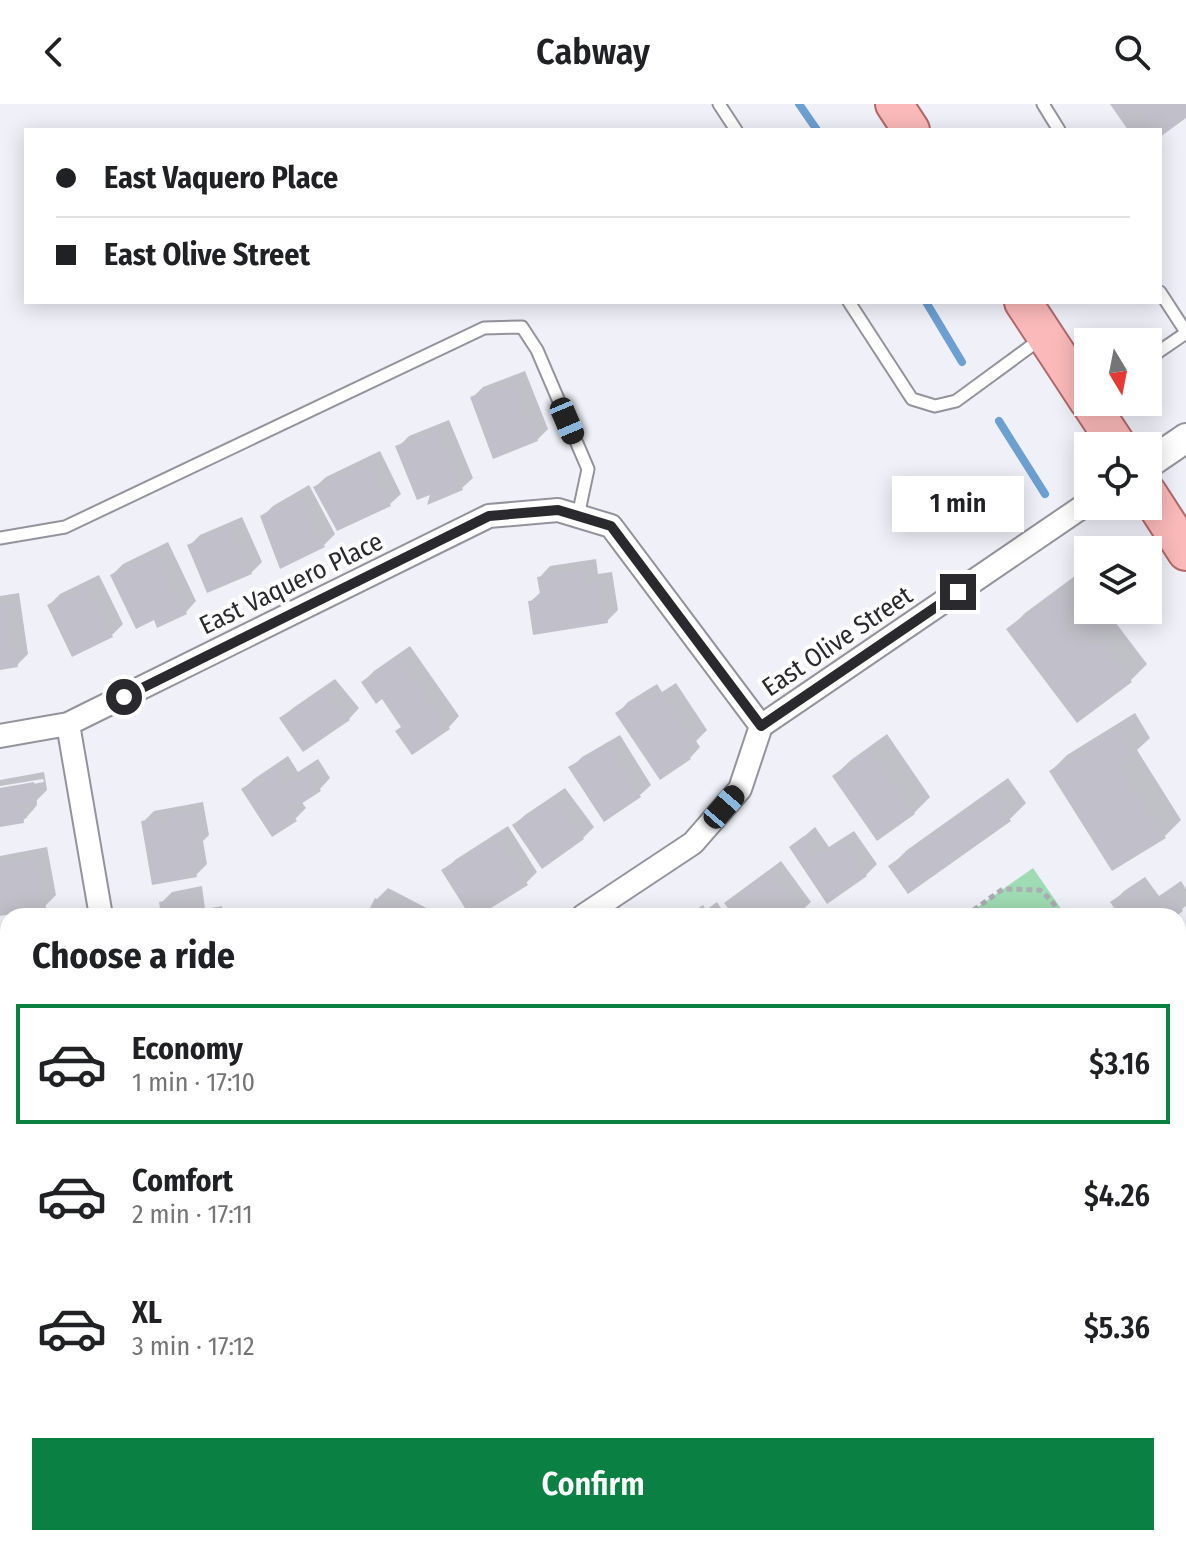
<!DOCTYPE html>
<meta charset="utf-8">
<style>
:root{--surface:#fff;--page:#f6f6f6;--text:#202124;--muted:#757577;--line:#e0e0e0;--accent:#0b8043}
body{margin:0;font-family:"Fira Sans Condensed",sans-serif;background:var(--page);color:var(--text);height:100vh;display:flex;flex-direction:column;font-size:30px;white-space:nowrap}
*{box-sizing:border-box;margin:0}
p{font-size:26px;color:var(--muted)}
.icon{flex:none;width:44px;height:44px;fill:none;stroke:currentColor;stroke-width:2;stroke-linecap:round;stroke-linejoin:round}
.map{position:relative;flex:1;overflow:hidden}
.side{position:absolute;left:0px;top:804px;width:1186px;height:638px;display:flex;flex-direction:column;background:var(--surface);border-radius:24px 24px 0 0;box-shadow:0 4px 20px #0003}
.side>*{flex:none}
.guide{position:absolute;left:24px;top:24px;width:1138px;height:176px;border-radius:0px;box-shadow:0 4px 20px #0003;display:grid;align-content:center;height:176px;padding:0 32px;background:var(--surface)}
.needle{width:52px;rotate:170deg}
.controls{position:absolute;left:1074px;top:224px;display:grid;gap:16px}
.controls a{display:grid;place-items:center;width:88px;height:88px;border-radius:0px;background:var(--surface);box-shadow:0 4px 20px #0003;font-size:40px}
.end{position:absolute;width:36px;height:36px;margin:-18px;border:10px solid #2a2a2e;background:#fff;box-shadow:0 0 0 4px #fff}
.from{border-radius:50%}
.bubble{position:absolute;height:56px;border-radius:0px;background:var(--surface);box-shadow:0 4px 20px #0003;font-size:26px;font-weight:600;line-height:56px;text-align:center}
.car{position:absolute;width:24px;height:48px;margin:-24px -12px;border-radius:10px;box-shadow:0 0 6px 2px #0007;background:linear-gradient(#222 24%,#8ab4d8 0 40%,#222 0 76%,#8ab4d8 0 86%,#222 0)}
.guide b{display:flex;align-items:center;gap:28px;height:76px;font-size:30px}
.guide b+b{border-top:2px solid var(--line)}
.guide i{width:20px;height:20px;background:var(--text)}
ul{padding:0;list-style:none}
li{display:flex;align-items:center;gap:24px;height:120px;margin:0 16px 12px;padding:0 16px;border:4px solid transparent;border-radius:0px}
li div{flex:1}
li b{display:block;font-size:30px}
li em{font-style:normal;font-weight:600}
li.selected{border-color:var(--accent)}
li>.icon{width:72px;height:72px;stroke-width:1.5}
h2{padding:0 32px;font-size:36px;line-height:96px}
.cta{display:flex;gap:16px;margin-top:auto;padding:16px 32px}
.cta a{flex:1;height:92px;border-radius:0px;background:var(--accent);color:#fff;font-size:32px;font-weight:600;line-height:92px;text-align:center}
header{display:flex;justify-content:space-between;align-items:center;height:104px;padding:0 32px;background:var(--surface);font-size:36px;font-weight:600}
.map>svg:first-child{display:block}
</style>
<header><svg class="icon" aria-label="back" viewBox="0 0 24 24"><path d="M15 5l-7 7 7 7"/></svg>Cabway<svg class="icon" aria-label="search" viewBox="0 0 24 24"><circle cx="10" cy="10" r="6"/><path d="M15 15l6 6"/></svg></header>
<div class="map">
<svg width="1186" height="1441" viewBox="0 0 1186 1441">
<rect width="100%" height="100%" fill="#f0f0f9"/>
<!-- green -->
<path fill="#9fdcb3" d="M 1033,764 L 1066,812 L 965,812 Z
M 1178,978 L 1186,990 L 1186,1441 L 631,1441 L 630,1434 L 1178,1434 Z"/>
<!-- shadow -->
<path fill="#0003" d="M 525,267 L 548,325 L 537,336 L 472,294 L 483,283 Z
M 449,316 L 473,374 L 462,384 L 433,387 L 398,343 L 409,332 Z
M 380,347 L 401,390 L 390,400 L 315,383 L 326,373 Z
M 309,381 L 335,430 L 324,441 L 262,413 L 273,402 Z
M 242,413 L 262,458 L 251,469 L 189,442 L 200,431 Z
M 168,438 L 196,497 L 186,508 L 155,514 L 112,471 L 123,460 Z
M 596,455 L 598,470 L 612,468 L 618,506 L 607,517 L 530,498 L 542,487 L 540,473 L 550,462 Z
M 1079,469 L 1088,482 L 1088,506 L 1106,506 L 1147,560 L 1130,577 L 1009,525 L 1025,509 Z
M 99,471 L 123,520 L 112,531 L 49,501 L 60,490 Z
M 19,489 L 28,550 L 17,561 L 0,564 L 0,492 Z
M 410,542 L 459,612 L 449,623 L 413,648 L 403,622 L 383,593 L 363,578 L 374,567 Z
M 335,575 L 359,604 L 349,615 L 282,614 L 293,604 Z
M 676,579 L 707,626 L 696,637 L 700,643 L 690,654 L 618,609 L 628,598 L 657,580 L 662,588 Z
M 1135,609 L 1150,634 L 1137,646 L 1181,716 L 1165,732 L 1113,764 L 1051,667 L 1067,651 Z
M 887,630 L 930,693 L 914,709 L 834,672 L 851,656 Z
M 620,631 L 651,681 L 640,691 L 571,664 L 582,653 Z
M 288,652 L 298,668 L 318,655 L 330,674 L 320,685 L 301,697 L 306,704 L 295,715 L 243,685 L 254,675 Z
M 44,668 L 47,686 L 36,697 L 37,701 L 33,706 L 23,717 L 0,721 L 0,686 L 44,678 L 43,675 L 0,682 L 0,676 Z
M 1008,674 L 1026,699 L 1010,715 L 909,787 L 891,762 L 907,746 Z
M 565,684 L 594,723 L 583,734 L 514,721 L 525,711 Z
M 203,698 L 209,731 L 203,737 L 207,760 L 196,771 L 143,718 L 154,707 Z
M 508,722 L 537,768 L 526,779 L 473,812 L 444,767 L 455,756 Z
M 815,723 L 829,743 L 854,727 L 877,760 L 866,771 L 828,797 L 792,743 Z
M 47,743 L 56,791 L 45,802 L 0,810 L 0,752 Z
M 781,757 L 811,798 L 796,812 L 737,812 L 727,799 L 738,789 Z
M 1145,773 L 1159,792 L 1181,777 L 1186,785 L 1186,802 L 1173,812 L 1122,812 L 1113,798 L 1124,787 Z
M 202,782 L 205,805 L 222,802 L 224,812 L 163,812 L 161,799 L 172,788 Z
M 388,784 L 442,812 L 368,812 L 377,795 Z
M 717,798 L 726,812 L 686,812 L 703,801 L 706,806 Z
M 6,824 L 8,824 L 8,890 L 0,872 L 0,830 Z
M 1186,841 L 1186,896 L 1178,893 L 1178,847 Z
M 8,944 L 8,960 L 5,961 L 3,949 Z
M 8,1251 L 8,1272 L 4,1256 Z
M 48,1434 L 156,1434 L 158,1441 L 41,1441 Z"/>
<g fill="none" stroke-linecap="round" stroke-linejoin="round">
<!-- stream -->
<path stroke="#6d9fd0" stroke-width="8" d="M 799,0 L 817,26
M 926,198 L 962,258
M 999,317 L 1045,390"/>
</g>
<!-- building -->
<path fill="#c1c0ca" d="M 1110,0 L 1186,0 L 1186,14 L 1160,33 L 1160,26 L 1128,26 Z
M 514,276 L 538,337 L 493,355 L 470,293 Z
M 438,325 L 463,386 L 427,401 L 430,391 L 417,396 L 395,342 Z
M 369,356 L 391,402 L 337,427 L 313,383 Z
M 298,390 L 325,443 L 280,465 L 260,412 Z
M 231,422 L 252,470 L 207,489 L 187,441 Z
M 157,447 L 187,510 L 157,524 L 154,516 L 136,525 L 110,471 Z
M 586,465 L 588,480 L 602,477 L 608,519 L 533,531 L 528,497 L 541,496 L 537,473 Z
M 88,481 L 113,533 L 72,553 L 47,501 Z
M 1061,484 L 1132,578 L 1077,619 L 1006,525 Z
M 8,499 L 18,563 L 0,566 L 0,500 Z
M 399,552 L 450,625 L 412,651 L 395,627 L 401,623 L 382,595 L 376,600 L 361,578 Z
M 324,584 L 350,616 L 303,648 L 279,614 Z
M 645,589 L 651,597 L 664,589 L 697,639 L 685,647 L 691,655 L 660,676 L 615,609 Z
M 1117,624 L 1135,651 L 1120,661 L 1166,734 L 1112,767 L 1049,667 Z
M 609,640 L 641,693 L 604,718 L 568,663 Z
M 870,645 L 915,710 L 877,737 L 832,672 Z
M 277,662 L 287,677 L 307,665 L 321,687 L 290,707 L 297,717 L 272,733 L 241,685 Z
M 34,678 L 37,699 L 25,701 L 27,714 L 23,714 L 24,719 L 0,723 L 0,684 Z
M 991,689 L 1011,717 L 908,790 L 888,762 Z
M 554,693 L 584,735 L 542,765 L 512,721 Z
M 193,708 L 199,744 L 192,745 L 197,773 L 152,781 L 141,717 Z
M 497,731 L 528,781 L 478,812 L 470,812 L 441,766 Z
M 804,732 L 817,753 L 843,736 L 867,772 L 827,800 L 789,743 Z
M 37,753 L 46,804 L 0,812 L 0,760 Z
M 769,766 L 802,810 L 800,812 L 734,812 L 724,799 Z
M 1134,782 L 1147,801 L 1169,786 L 1183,807 L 1176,812 L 1120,812 L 1110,798 Z
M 191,792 L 195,812 L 161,812 L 159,798 Z
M 375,794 L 411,812 L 366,812 Z
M 8,831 L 8,892 L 4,893 L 0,873 L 0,833 Z
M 1178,854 L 1186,865 L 1186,898 L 1181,901 L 1178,896 Z
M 81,1434 L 144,1434 L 146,1441 L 51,1441 L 51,1439 Z
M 283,1434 L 366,1434 L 366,1439 L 356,1441 L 284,1441 Z"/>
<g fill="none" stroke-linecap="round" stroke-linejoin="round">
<!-- service casing -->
<g stroke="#94939c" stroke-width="15">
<path id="service" d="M 719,0 L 736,26
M 1043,0 L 1059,26
M 1160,188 L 1186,228
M 849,198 L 912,295 L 935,302 L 956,297 L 1042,234
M 1148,255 L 1186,229
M 0,434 L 65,423 L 484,224 L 522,223 L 537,246 L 588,365 L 578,412"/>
</g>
<!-- minor casing -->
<g stroke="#94939c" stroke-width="26">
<path id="minor" d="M 68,620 L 101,812
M 0,632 L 68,620 L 489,412 L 558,406 L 611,422 L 761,622
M 583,812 L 693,739 L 740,685 L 761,622 L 1088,399
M 208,1434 L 209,1441
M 591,1434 L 592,1441"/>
</g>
<!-- tertiary casing -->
<g stroke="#94939c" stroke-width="32">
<path id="tertiary" d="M 1148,360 L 1186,334"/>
</g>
<!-- primary casing -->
<g stroke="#b0696a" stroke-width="40">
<path id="primary" d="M 894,0 L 911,26
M 1023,198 L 1088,297
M 1089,298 L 1118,342
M 1148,389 L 1186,448"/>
</g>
<!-- path -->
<path stroke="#acacb3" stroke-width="5" stroke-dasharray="6 4" stroke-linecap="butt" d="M 965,812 L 1003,785 L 1040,786 L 1051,796 L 1062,812
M 1178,982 L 1186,994
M 633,1434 L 634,1441"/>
<!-- service -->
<use href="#service" stroke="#fff" stroke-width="11"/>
<!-- minor -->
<use href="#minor" stroke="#fff" stroke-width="22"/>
<!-- tertiary -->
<use href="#tertiary" stroke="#fff" stroke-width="28"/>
<!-- primary -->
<use href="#primary" stroke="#fbb9b9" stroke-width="36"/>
</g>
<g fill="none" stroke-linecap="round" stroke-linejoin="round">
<!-- route -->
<path stroke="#2a2a2e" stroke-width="10" d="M 124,593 L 489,412 L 558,406 L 611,422 L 761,622 L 958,488"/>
</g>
<g text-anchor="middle" stroke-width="8" stroke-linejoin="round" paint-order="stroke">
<!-- street labels -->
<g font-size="26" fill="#2a2a2e" stroke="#fefefe">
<text transform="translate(291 479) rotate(-26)" y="9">East Vaquero Place</text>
<text transform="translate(837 537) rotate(-34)" y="9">East Olive Street</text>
</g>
</g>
</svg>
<div class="controls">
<a><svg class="needle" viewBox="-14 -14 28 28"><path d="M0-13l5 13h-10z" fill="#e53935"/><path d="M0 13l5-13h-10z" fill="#757577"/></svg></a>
<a><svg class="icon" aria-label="locate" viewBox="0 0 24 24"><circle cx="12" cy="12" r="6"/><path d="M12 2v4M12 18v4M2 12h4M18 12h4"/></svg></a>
<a><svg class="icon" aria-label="layers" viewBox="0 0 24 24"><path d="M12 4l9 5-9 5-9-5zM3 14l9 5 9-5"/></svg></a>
</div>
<i class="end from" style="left:124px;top:593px"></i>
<i class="end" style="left:958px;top:488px"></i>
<div class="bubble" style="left:892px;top:372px;width:132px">1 min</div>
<i class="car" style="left:567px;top:317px;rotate:157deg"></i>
<i class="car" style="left:724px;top:703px;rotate:41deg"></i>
<div class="guide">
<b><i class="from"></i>East Vaquero Place</b>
<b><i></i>East Olive Street</b>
</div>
<section class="side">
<h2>Choose a ride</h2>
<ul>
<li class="selected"><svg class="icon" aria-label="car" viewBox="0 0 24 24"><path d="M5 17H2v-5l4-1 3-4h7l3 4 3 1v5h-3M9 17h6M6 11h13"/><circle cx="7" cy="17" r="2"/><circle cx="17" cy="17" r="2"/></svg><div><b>Economy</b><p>1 min · 17:10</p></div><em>$3.16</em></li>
<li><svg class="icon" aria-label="car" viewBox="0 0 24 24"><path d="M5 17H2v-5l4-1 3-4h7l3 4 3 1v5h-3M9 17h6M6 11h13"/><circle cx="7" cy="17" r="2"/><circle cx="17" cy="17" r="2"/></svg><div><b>Comfort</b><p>2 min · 17:11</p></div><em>$4.26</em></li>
<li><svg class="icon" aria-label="car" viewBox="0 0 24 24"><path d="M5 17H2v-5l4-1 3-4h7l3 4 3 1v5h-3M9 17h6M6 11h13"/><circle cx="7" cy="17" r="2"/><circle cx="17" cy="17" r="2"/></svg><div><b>XL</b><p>3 min · 17:12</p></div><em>$5.36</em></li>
</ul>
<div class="cta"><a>Confirm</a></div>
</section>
</div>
